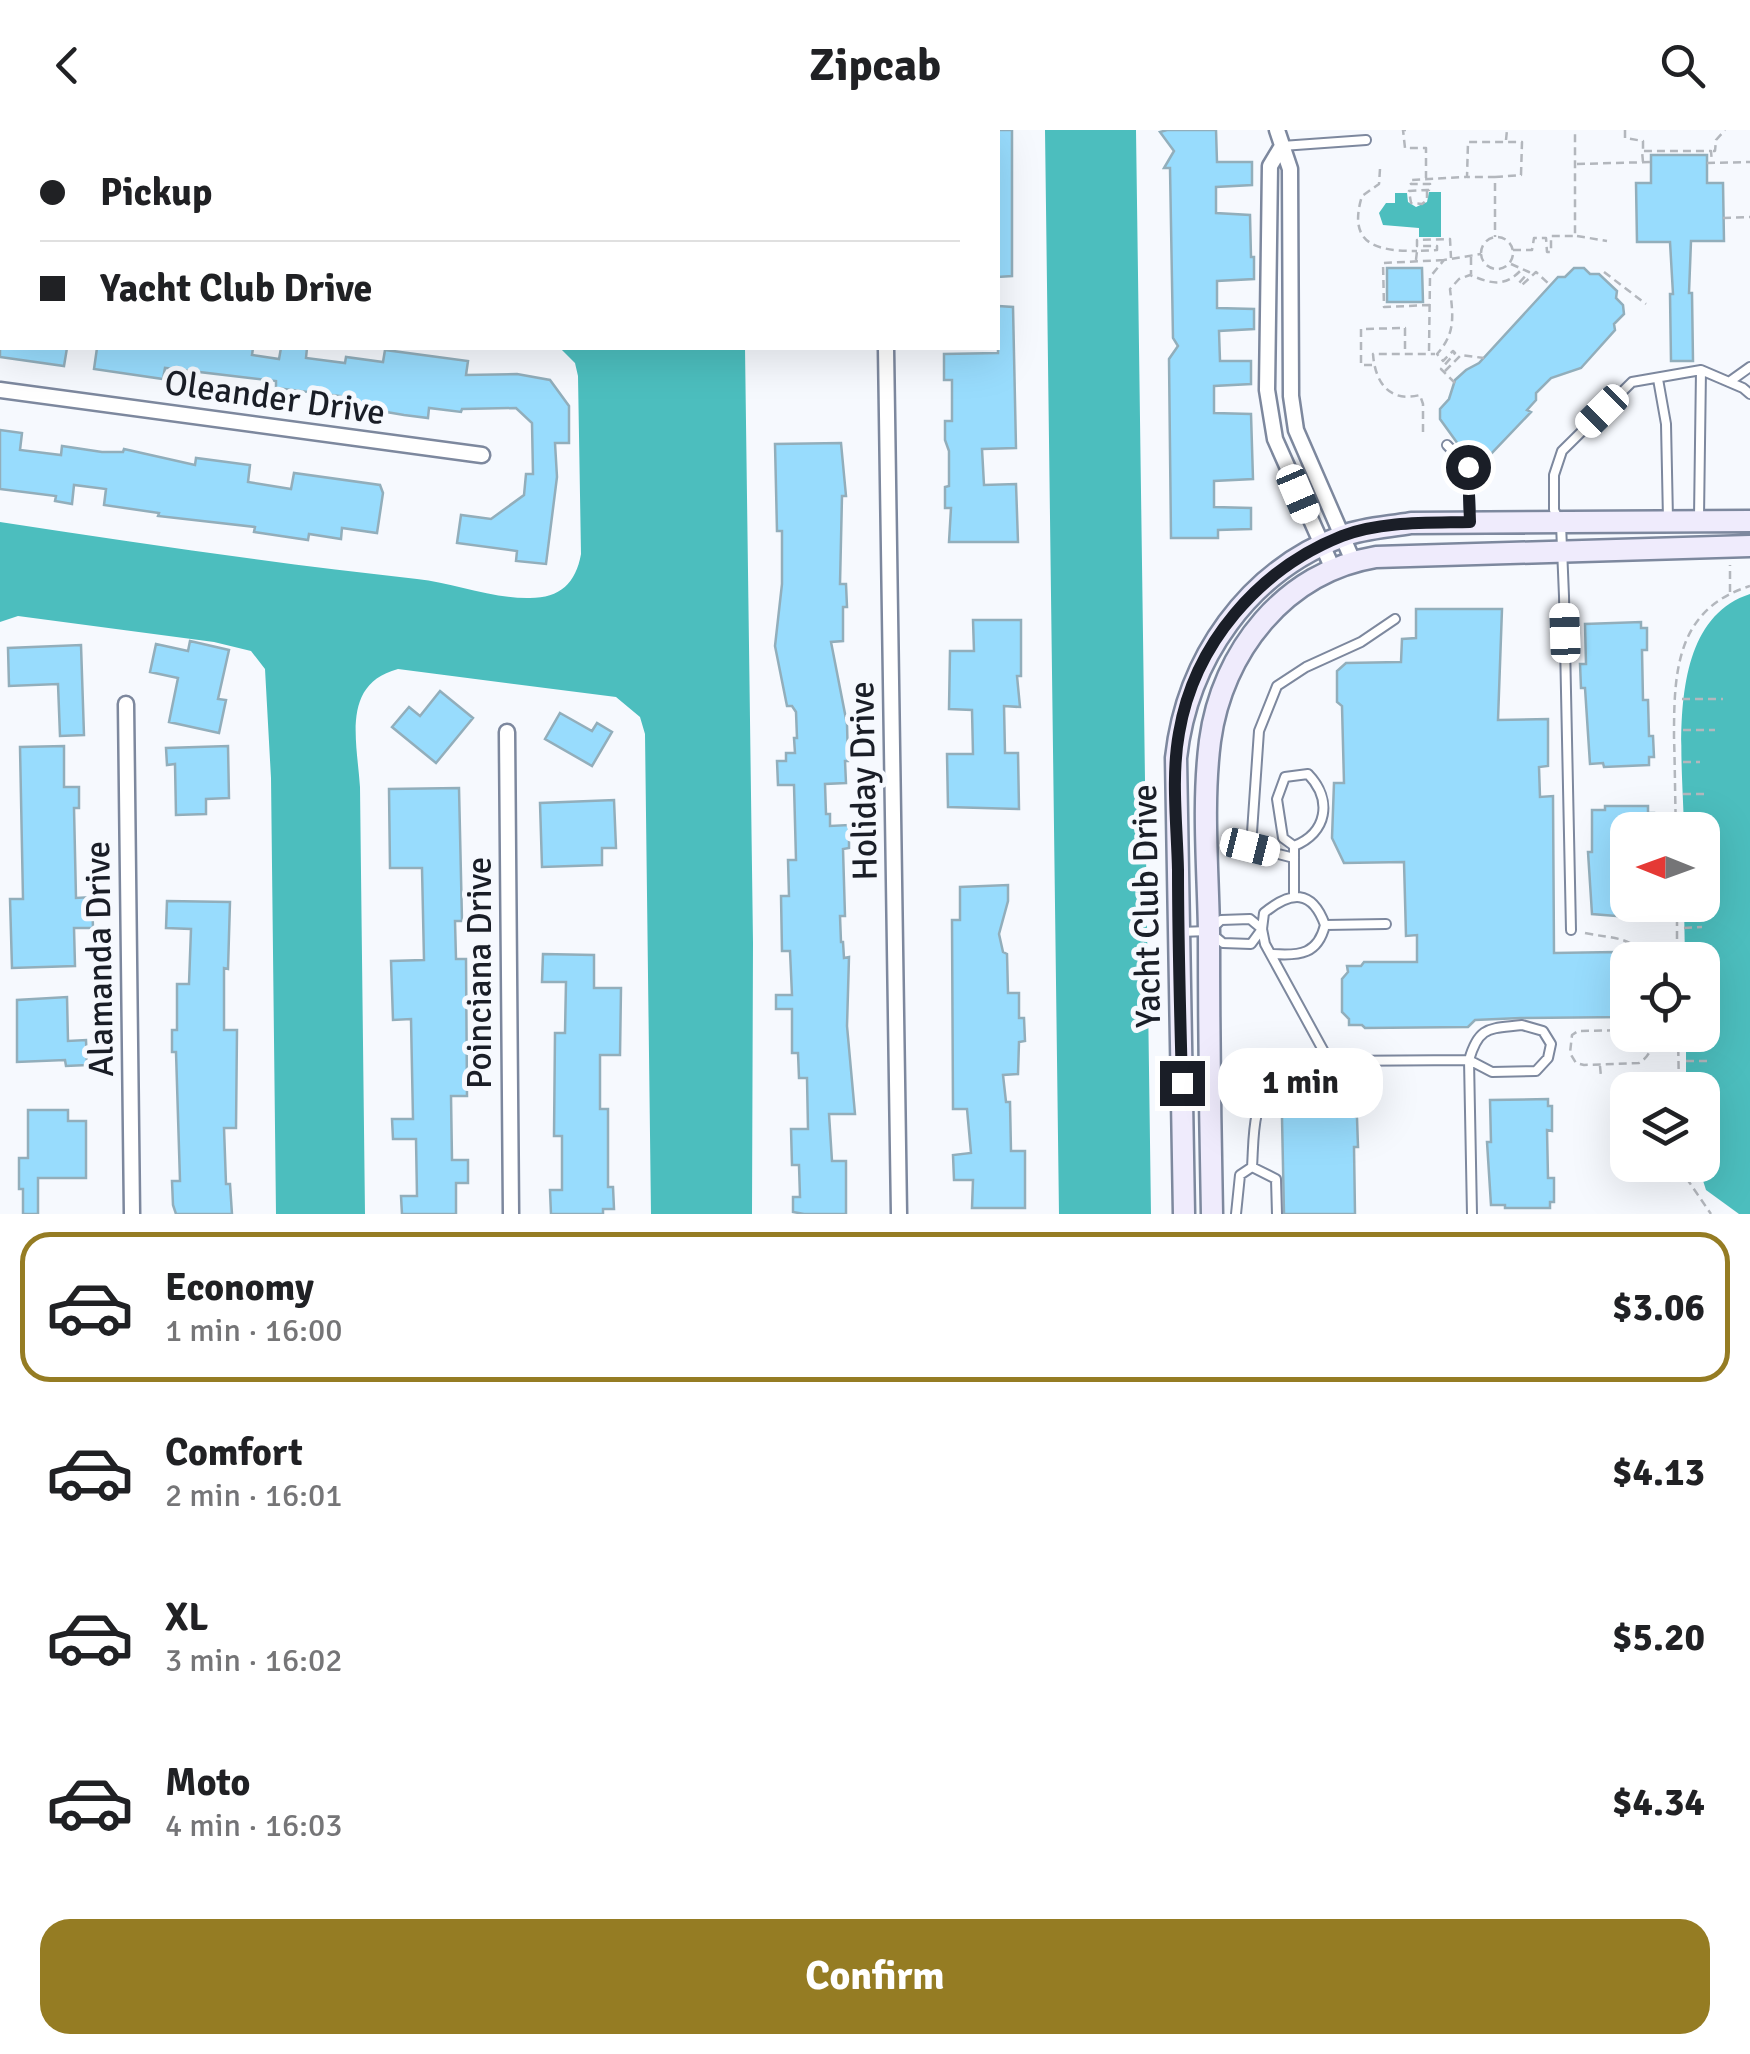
<!DOCTYPE html>
<meta charset="utf-8">
<style>
:root{--surface:#fff;--page:#f6f6f6;--text:#202124;--muted:#757577;--line:#e0e0e0;--accent:#957c23}
body{margin:0;font-family:Signika,sans-serif;background:var(--page);color:var(--text);height:100vh;display:flex;flex-direction:column;font-size:38px;white-space:nowrap}
*{box-sizing:border-box;margin:0}
p{font-size:32px;color:var(--muted)}
.icon{flex:none;width:55px;height:55px;fill:none;stroke:currentColor;stroke-width:2;stroke-linecap:round;stroke-linejoin:round}
.map{position:relative;height:1084px;overflow:hidden}
.side{display:flex;flex-direction:column;background:var(--surface);flex:1}
.side>*{flex:none}
.hud{position:absolute;left:0px;top:0px;width:1000px;height:220px;box-shadow:0 10px 40px #0002;display:grid;align-content:center;height:220px;padding:0 40px;background:var(--surface)}
.needle{width:65px;rotate:271deg}
.tools{position:absolute;left:1610px;top:682px;display:grid;gap:20px}
.tools a{display:grid;place-items:center;width:110px;height:110px;border-radius:20px;background:var(--surface);box-shadow:0 10px 40px #0002;font-size:50px}
.end{position:absolute;width:45px;height:45px;margin:-22px;border:12px solid #1a1e27;background:#fff;box-shadow:0 0 0 5px #fff}
.from{border-radius:50%}
.bubble{position:absolute;height:70px;border-radius:30px;background:var(--surface);box-shadow:0 10px 40px #0002;font-size:32px;font-weight:700;line-height:70px;text-align:center}
.car{position:absolute;width:30px;height:60px;margin:-30px -15px;border-radius:12px;box-shadow:0 0 8px 2px #0007;background:linear-gradient(#fff 24%,#345 0 40%,#fff 0 76%,#345 0 86%,#fff 0)}
.hud b{display:flex;align-items:center;gap:35px;height:95px;font-size:38px}
.hud b+b{border-top:2px solid var(--line)}
.hud i{width:25px;height:25px;background:var(--text)}
ul{padding:18px 0 0;list-style:none}
li{display:flex;align-items:center;gap:30px;height:150px;margin:0 20px 15px;padding:0 20px;border:5px solid transparent;border-radius:30px}
li div{flex:1}
li b{display:block;font-size:38px}
li em{font-style:normal;font-weight:700}
li.active{border-color:var(--accent)}
li>.icon{width:90px;height:90px;stroke-width:1.5}
.action{display:flex;gap:20px;margin-top:auto;padding:20px 40px}
.action a{flex:1;height:115px;border-radius:30px;background:var(--accent);color:#fff;font-size:40px;font-weight:700;line-height:115px;text-align:center}
header{display:flex;justify-content:space-between;align-items:center;height:130px;padding:0 40px;background:var(--surface);font-size:45px;font-weight:700}
.map>svg:first-child{display:block}
</style>
<header><svg class="icon" aria-label="back" viewBox="0 0 24 24"><path d="M15 5l-7 7 7 7"/></svg>Zipcab<svg class="icon" aria-label="search" viewBox="0 0 24 24"><circle cx="10" cy="10" r="6"/><path d="M15 15l6 6"/></svg></header>
<div class="map">
<svg width="1750" height="1084" viewBox="0 0 1750 1084">
<rect width="100%" height="100%" fill="#f6f9fe"/>
<!-- water -->
<path fill="#4cbebe" d="M 1045,0 L 1136,0 L 1151,1084 L 1059,1084 Z
M 1429,62 L 1441,62 L 1441,107 L 1419,107 L 1419,98 L 1383,95 L 1379,83 L 1386,73 L 1395,73 L 1395,63 L 1407,63 L 1408,72 L 1416,77 L 1427,72 Z
M 560,218 L 745,218 L 753,813 L 752,1084 L 651,1084 L 645,604 L 640,587 L 616,567 L 398,539 C 341,554 357,611 360,657 L 365,1084 L 276,1084 L 271,648 L 265,539 L 251,521 L 214,512 L 18,486 L 0,492 L 0,392 C 139,413 277,434 417,449 C 454,453 493,469 530,468 C 560,468 576,453 581,424 L 578,246 L 575,233 Z
M 1750,464 L 1750,1084 L 1739,1084 L 1706,1060 L 1698,1035 L 1702,1035 L 1702,960 L 1686,960 L 1686,905 L 1702,905 L 1702,830 L 1685,830 L 1684,775 L 1702,775 L 1702,700 L 1684,700 C 1683,628 1663,492 1750,464 Z"/>
<!-- building -->
<path fill="#98dcfd" stroke="#92aebb" stroke-width="2.5" d="M 998,0 L 1012,0 L 1012,146 L 998,147 Z
M 1167,0 L 1216,0 L 1217,32 L 1252,32 L 1252,55 L 1216,57 L 1216,83 L 1250,85 L 1251,127 L 1254,127 L 1254,149 L 1217,151 L 1217,178 L 1254,179 L 1254,199 L 1219,201 L 1220,231 L 1251,231 L 1251,254 L 1214,256 L 1214,283 L 1251,284 L 1253,349 L 1214,351 L 1214,377 L 1251,378 L 1251,399 L 1218,400 L 1218,408 L 1171,408 L 1169,229 L 1178,216 L 1173,208 L 1170,38 L 1164,38 L 1174,21 L 1160,2 Z
M 1651,25 L 1707,25 L 1707,53 L 1723,53 L 1724,111 L 1691,111 L 1689,163 L 1692,163 L 1693,231 L 1671,231 L 1670,164 L 1673,164 L 1670,112 L 1637,112 L 1636,53 L 1651,53 Z
M 1387,138 L 1422,138 L 1423,172 L 1387,172 Z
M 1574,138 L 1584,138 L 1590,144 L 1599,144 L 1617,161 L 1616,168 L 1623,175 L 1624,184 L 1614,194 L 1615,200 L 1581,238 L 1551,248 L 1536,263 L 1536,270 L 1527,280 L 1531,282 L 1488,327 L 1463,321 L 1440,289 L 1440,279 L 1449,269 L 1455,250 L 1466,240 L 1479,233 L 1558,147 L 1565,147 Z
M 998,176 L 1013,177 L 1016,318 L 982,319 L 984,355 L 1016,354 L 1018,412 L 949,412 L 951,378 L 945,378 L 945,357 L 949,356 L 949,321 L 945,310 L 945,291 L 952,291 L 952,250 L 944,250 L 944,224 L 998,223 Z
M 0,218 L 67,218 L 64,236 L 0,227 Z
M 97,218 L 253,218 L 252,225 L 279,229 L 281,218 L 307,218 L 306,228 L 345,233 L 346,227 L 383,232 L 385,220 L 468,231 L 466,245 L 517,244 L 550,250 L 569,276 L 569,313 L 555,313 L 557,347 L 546,434 L 516,431 L 517,421 L 457,413 L 461,385 L 491,389 L 524,365 L 526,344 L 533,344 L 532,293 L 516,278 L 462,279 L 461,282 L 429,278 L 428,288 L 404,285 L 339,274 L 340,266 L 276,258 L 276,251 L 165,238 L 163,249 L 94,239 Z
M 0,300 L 22,303 L 20,320 L 61,325 L 62,316 L 102,322 L 123,322 L 124,319 L 195,335 L 196,328 L 250,335 L 248,352 L 291,359 L 294,343 L 380,355 L 383,363 L 377,403 L 342,398 L 341,409 L 309,404 L 308,410 L 254,402 L 255,397 L 158,386 L 159,383 L 104,375 L 106,359 L 74,355 L 72,374 L 55,371 L 56,366 L 0,359 Z
M 841,313 L 846,366 L 842,366 L 840,454 L 846,454 L 847,477 L 843,477 L 843,511 L 831,512 L 847,594 L 848,631 L 845,631 L 846,653 L 825,654 L 826,684 L 830,684 L 830,696 L 849,695 L 849,718 L 843,719 L 845,786 L 840,786 L 841,812 L 843,812 L 844,828 L 849,827 L 847,896 L 855,984 L 829,984 L 832,1031 L 846,1031 L 846,1084 L 804,1084 L 793,1082 L 793,1067 L 800,1067 L 799,1035 L 792,1035 L 791,999 L 808,999 L 807,948 L 799,948 L 798,923 L 792,923 L 792,879 L 776,879 L 776,865 L 792,865 L 790,821 L 782,821 L 781,766 L 789,766 L 788,730 L 796,730 L 794,655 L 778,655 L 777,631 L 786,631 L 786,623 L 795,623 L 794,608 L 797,608 L 796,582 L 792,576 L 787,576 L 775,516 L 782,454 L 782,401 L 777,401 L 775,314 Z
M 1416,479 L 1502,479 L 1498,590 L 1548,589 L 1548,636 L 1539,637 L 1540,667 L 1553,666 L 1554,823 L 1616,822 L 1625,830 L 1625,887 L 1521,888 L 1475,890 L 1468,897 L 1365,898 L 1362,895 L 1349,895 L 1349,889 L 1342,882 L 1342,849 L 1348,842 L 1347,836 L 1361,836 L 1364,832 L 1417,832 L 1417,805 L 1406,806 L 1404,732 L 1344,733 L 1332,708 L 1334,653 L 1344,653 L 1342,576 L 1337,572 L 1337,541 L 1346,533 L 1401,532 L 1402,509 L 1416,508 Z
M 973,490 L 1021,490 L 1021,546 L 1017,546 L 1020,577 L 1004,576 L 1005,623 L 1018,623 L 1019,679 L 948,677 L 947,624 L 973,624 L 972,580 L 949,579 L 950,521 L 974,521 Z
M 1641,492 L 1641,498 L 1647,498 L 1647,520 L 1642,520 L 1643,570 L 1648,570 L 1649,606 L 1653,606 L 1654,627 L 1649,627 L 1649,635 L 1604,637 L 1603,633 L 1590,634 L 1585,558 L 1581,558 L 1580,534 L 1586,534 L 1585,494 Z
M 190,511 L 229,520 L 218,569 L 226,570 L 219,603 L 169,592 L 178,548 L 150,542 L 156,514 L 188,521 Z
M 81,515 L 84,605 L 60,606 L 58,554 L 9,556 L 8,518 Z
M 440,561 L 473,588 L 436,633 L 392,597 L 409,577 L 420,586 Z
M 560,583 L 592,601 L 597,593 L 612,602 L 592,636 L 545,609 Z
M 64,616 L 64,657 L 79,657 L 79,678 L 74,678 L 76,768 L 92,767 L 93,798 L 74,798 L 75,836 L 12,838 L 10,769 L 23,769 L 20,617 Z
M 228,616 L 229,668 L 206,669 L 206,684 L 176,685 L 175,634 L 167,635 L 166,618 Z
M 459,658 L 462,791 L 455,791 L 456,829 L 466,829 L 467,966 L 451,966 L 452,1030 L 468,1030 L 468,1053 L 456,1053 L 456,1084 L 402,1084 L 401,1066 L 417,1066 L 416,1009 L 393,1009 L 392,989 L 413,989 L 411,889 L 393,890 L 391,831 L 424,830 L 422,738 L 390,738 L 389,659 Z
M 614,670 L 616,718 L 602,718 L 602,735 L 542,737 L 540,673 Z
M 1605,676 L 1648,676 L 1648,683 L 1654,683 L 1654,700 L 1628,700 L 1628,787 L 1592,784 L 1588,722 L 1592,722 L 1592,680 L 1605,680 Z
M 1008,755 L 1008,771 L 999,804 L 1003,822 L 1007,824 L 1008,863 L 1019,863 L 1019,888 L 1024,888 L 1025,911 L 1019,912 L 1018,944 L 1003,945 L 1006,972 L 1010,972 L 1011,1021 L 1025,1021 L 1025,1078 L 972,1078 L 973,1050 L 954,1050 L 953,1025 L 971,1023 L 967,979 L 953,979 L 952,790 L 960,790 L 960,757 Z
M 167,771 L 230,772 L 228,839 L 224,838 L 224,900 L 237,900 L 236,998 L 224,998 L 226,1054 L 230,1054 L 232,1084 L 176,1084 L 173,1075 L 172,1051 L 180,1051 L 176,922 L 172,922 L 172,900 L 177,900 L 177,854 L 189,854 L 191,799 L 166,798 Z
M 543,824 L 594,825 L 594,858 L 621,858 L 620,925 L 600,925 L 600,979 L 608,979 L 608,1057 L 613,1057 L 614,1079 L 603,1079 L 603,1084 L 551,1084 L 550,1060 L 562,1060 L 562,1006 L 554,1006 L 555,903 L 565,903 L 566,852 L 542,852 Z
M 67,867 L 68,911 L 86,910 L 87,935 L 66,936 L 65,930 L 17,932 L 17,870 Z
M 1299,969 L 1339,969 L 1357,988 L 1358,1017 L 1354,1017 L 1355,1084 L 1284,1084 L 1282,988 Z
M 1548,969 L 1548,976 L 1552,976 L 1552,1001 L 1547,1000 L 1548,1048 L 1554,1048 L 1554,1072 L 1550,1072 L 1550,1078 L 1505,1078 L 1505,1075 L 1491,1075 L 1487,1012 L 1491,1012 L 1490,970 Z
M 28,980 L 68,980 L 68,991 L 86,991 L 86,1048 L 38,1048 L 38,1084 L 23,1084 L 23,1059 L 19,1059 L 19,1028 L 28,1028 Z"/>
<g fill="none" stroke-linecap="round" stroke-linejoin="round">
<!-- lane casing -->
<g stroke="#7d889e" stroke-width="12">
<path id="lane" d="M 1282,16 L 1366,10
M 1658,249 L 1666,294 L 1668,389
M 1729,252 L 1750,237
M 1447,315 L 1468,337 L 1470,392
M 1699,387 L 1701,240
M 1294,728 L 1251,717 L 1259,601 L 1277,556 L 1306,537 L 1361,512 L 1395,489
M 1294,767 L 1294,716 C 1327,703 1333,670 1308,644 L 1285,647 L 1277,669 L 1283,708 L 1294,716
M 1325,795 L 1386,794
M 1571,800 L 1564,466 L 1561,394 L 1554,380 L 1554,345 L 1562,321 L 1632,252 L 1701,240 L 1743,258 L 1750,264
M 1179,802 L 1209,801 L 1221,790 L 1250,789 L 1262,799
M 1212,804 L 1223,813 L 1251,814 L 1262,799
M 1273,824 C 1300,826 1318,824 1325,795 C 1312,759 1291,761 1264,783 L 1262,799 L 1265,814 L 1329,931 L 1469,930 L 1472,1084
M 1522,895 L 1543,901 L 1551,914 L 1548,928 L 1536,941 L 1492,942 L 1469,930 C 1479,895 1490,899 1522,895 Z
M 1252,1037 C 1254,1010 1251,970 1276,952 C 1290,941 1313,943 1329,931
M 1236,1084 L 1240,1045 L 1252,1037 L 1276,1049 L 1277,1084"/>
</g>
<!-- street casing -->
<g stroke="#7d889e" stroke-width="19">
<path id="street" d="M 883,0 L 883,2
M 1277,0 L 1290,39 L 1291,266 L 1296,300 L 1353,431
M 1282,16 L 1270,36 L 1267,260 L 1275,309 L 1332,437
M 886,218 L 899,1084
M 0,260 L 482,325
M 126,574 L 132,1084
M 507,602 L 511,1084"/>
</g>
<!-- secondary casing -->
<g stroke="#7d889e" stroke-width="25">
<path id="secondary" d="M 1184,1084 L 1176,628 C 1187,529 1248,441 1343,406 C 1364,398 1389,397 1411,393 L 1750,391
M 1212,1084 C 1210,990 1209,896 1209,802 C 1208,739 1202,674 1210,611 C 1222,521 1285,442 1376,427 L 1750,416"/>
</g>
<!-- path -->
<path stroke="#b3b7bd" stroke-width="2.5" stroke-dasharray="8 5" stroke-linecap="butt" d="M 1406,0 L 1403,0 L 1405,18 L 1426,18 L 1426,48
M 1625,0 L 1625,8 L 1643,11 L 1643,19
M 1506,10 L 1507,0
M 1713,21 L 1715,21 L 1716,10 L 1725,0
M 1643,32 L 1642,21 L 1711,21 L 1712,33
M 1707,33 L 1750,32
M 1577,34 L 1651,32
M 1380,39 L 1379,54 L 1362,66 C 1347,115 1377,121 1417,121
M 1495,47 L 1521,45 L 1522,12 L 1468,12 L 1467,47 L 1495,47 L 1495,107
M 1427,60 L 1427,70 L 1422,74 L 1411,73 L 1409,61 L 1427,60 L 1429,60 L 1430,54 L 1411,54 L 1410,50 L 1466,47
M 1723,88 L 1750,87
M 1577,106 L 1607,111
M1481 123a16 16 0 1 1 32 0a16 16 0 1 1-32 0Z
M 1513,120 L 1532,120 L 1534,108 L 1546,108 L 1547,122 L 1551,122 L 1551,106 L 1575,106 L 1575,0
M 1471,127 L 1471,144
M 1416,130 L 1417,121 L 1437,120 L 1437,116 L 1417,116 L 1417,110 L 1450,109 L 1451,128
M 1511,134 L 1529,142 L 1519,153 L 1522,155 L 1536,142 L 1550,155
M 1604,142 L 1646,174
M 1430,175 L 1384,177 L 1383,133 L 1444,130
M 1429,221 L 1430,147 L 1444,130 L 1481,124
M 1372,235 L 1361,235 L 1361,199 L 1405,198 L 1405,224
M 1445,241 L 1461,225 L 1484,228
M 1455,253 L 1441,239 L 1455,223 L 1453,221 L 1443,231 L 1437,224 C 1456,203 1453,186 1450,159 L 1459,149 L 1470,145 C 1492,154 1505,158 1523,138
M 1423,302 L 1423,274 L 1420,265 C 1389,273 1375,252 1373,224 L 1435,224
M 1730,462 L 1730,435
M 1682,569 L 1723,569
M 1683,600 L 1715,600
M 1683,632 L 1700,632
M 1683,664 L 1704,664
M 1684,698 L 1705,698
M 1676,700 C 1675,669 1675,638 1674,607 C 1674,542 1676,479 1750,456
M 1702,732 L 1704,732
M 1677,775 L 1677,830
M 1684,798 L 1702,797
M 1585,803 C 1612,809 1631,805 1649,830
M 1616,822 L 1627,812
M 1702,864 L 1707,864
M 1626,885 L 1628,885
M 1702,898 L 1707,898
M 1628,900 L 1578,901 L 1572,905 L 1570,923 L 1576,933 L 1584,935 L 1639,933 C 1650,926 1655,916 1646,905
M 1678,905 L 1679,960
M 1653,915 L 1678,915
M 1686,931 L 1707,931
M 1600,936 L 1601,947
M 1702,963 L 1703,963
M 1702,994 L 1703,994
M 1685,1035 L 1687,1049 L 1711,1084"/>
<!-- lane -->
<use href="#lane" stroke="#fff" stroke-width="8"/>
<!-- street -->
<use href="#street" stroke="#fff" stroke-width="14"/>
<!-- secondary -->
<use href="#secondary" stroke="#efebfc" stroke-width="20"/>
</g>
<g fill="none" stroke-linecap="round" stroke-linejoin="round">
<!-- route -->
<path stroke="#1a1e27" stroke-width="12" d="M 1182,953 C 1180,882 1178,811 1178,740 C 1177,695 1171,647 1179,603 C 1194,514 1259,439 1342,406 C 1382,391 1429,393 1470,392 L 1468,337"/>
</g>
<g text-anchor="middle" stroke-width="10" stroke-linejoin="round" paint-order="stroke">
<!-- street labels -->
<g font-size="35" fill="#1a1e27" stroke="#f6f9fe">
<text transform="translate(275 267) rotate(8)" y="12">Oleander Drive</text>
<text transform="translate(863 651) rotate(-91)" y="12">Holiday Drive</text>
<text transform="translate(1146 776) rotate(-91)" y="12">Yacht Club Drive</text>
<text transform="translate(99 829) rotate(-91)" y="12">Alamanda Drive</text>
<text transform="translate(479 843) rotate(-90)" y="12">Poinciana Drive</text>
</g>
</g>
</svg>
<div class="tools">
<a><svg class="needle" viewBox="-14 -14 28 28"><path d="M0-13l5 13h-10z" fill="#e53935"/><path d="M0 13l5-13h-10z" fill="#757577"/></svg></a>
<a><svg class="icon" aria-label="locate" viewBox="0 0 24 24"><circle cx="12" cy="12" r="6"/><path d="M12 2v4M12 18v4M2 12h4M18 12h4"/></svg></a>
<a><svg class="icon" aria-label="layers" viewBox="0 0 24 24"><path d="M12 4l9 5-9 5-9-5zM3 14l9 5 9-5"/></svg></a>
</div>
<i class="end from" style="left:1468px;top:337px"></i>
<i class="end" style="left:1182px;top:953px"></i>
<div class="bubble" style="left:1218px;top:918px;width:165px">1 min</div>
<i class="car" style="left:1602px;top:281px;rotate:225deg"></i>
<i class="car" style="left:1298px;top:364px;rotate:157deg"></i>
<i class="car" style="left:1565px;top:503px;rotate:358deg"></i>
<i class="car" style="left:1250px;top:717px;rotate:104deg"></i>
<div class="hud">
<b><i class="from"></i>Pickup</b>
<b><i></i>Yacht Club Drive</b>
</div>
</div>
<section class="side">
<ul>
<li class="active"><svg class="icon" aria-label="car" viewBox="0 0 24 24"><path d="M5 17H2v-5l4-1 3-4h7l3 4 3 1v5h-3M9 17h6M6 11h13"/><circle cx="7" cy="17" r="2"/><circle cx="17" cy="17" r="2"/></svg><div><b>Economy</b><p>1 min · 16:00</p></div><em>$3.06</em></li>
<li><svg class="icon" aria-label="car" viewBox="0 0 24 24"><path d="M5 17H2v-5l4-1 3-4h7l3 4 3 1v5h-3M9 17h6M6 11h13"/><circle cx="7" cy="17" r="2"/><circle cx="17" cy="17" r="2"/></svg><div><b>Comfort</b><p>2 min · 16:01</p></div><em>$4.13</em></li>
<li><svg class="icon" aria-label="car" viewBox="0 0 24 24"><path d="M5 17H2v-5l4-1 3-4h7l3 4 3 1v5h-3M9 17h6M6 11h13"/><circle cx="7" cy="17" r="2"/><circle cx="17" cy="17" r="2"/></svg><div><b>XL</b><p>3 min · 16:02</p></div><em>$5.20</em></li>
<li><svg class="icon" aria-label="car" viewBox="0 0 24 24"><path d="M5 17H2v-5l4-1 3-4h7l3 4 3 1v5h-3M9 17h6M6 11h13"/><circle cx="7" cy="17" r="2"/><circle cx="17" cy="17" r="2"/></svg><div><b>Moto</b><p>4 min · 16:03</p></div><em>$4.34</em></li>
</ul>
<div class="action"><a>Confirm</a></div>
</section>
